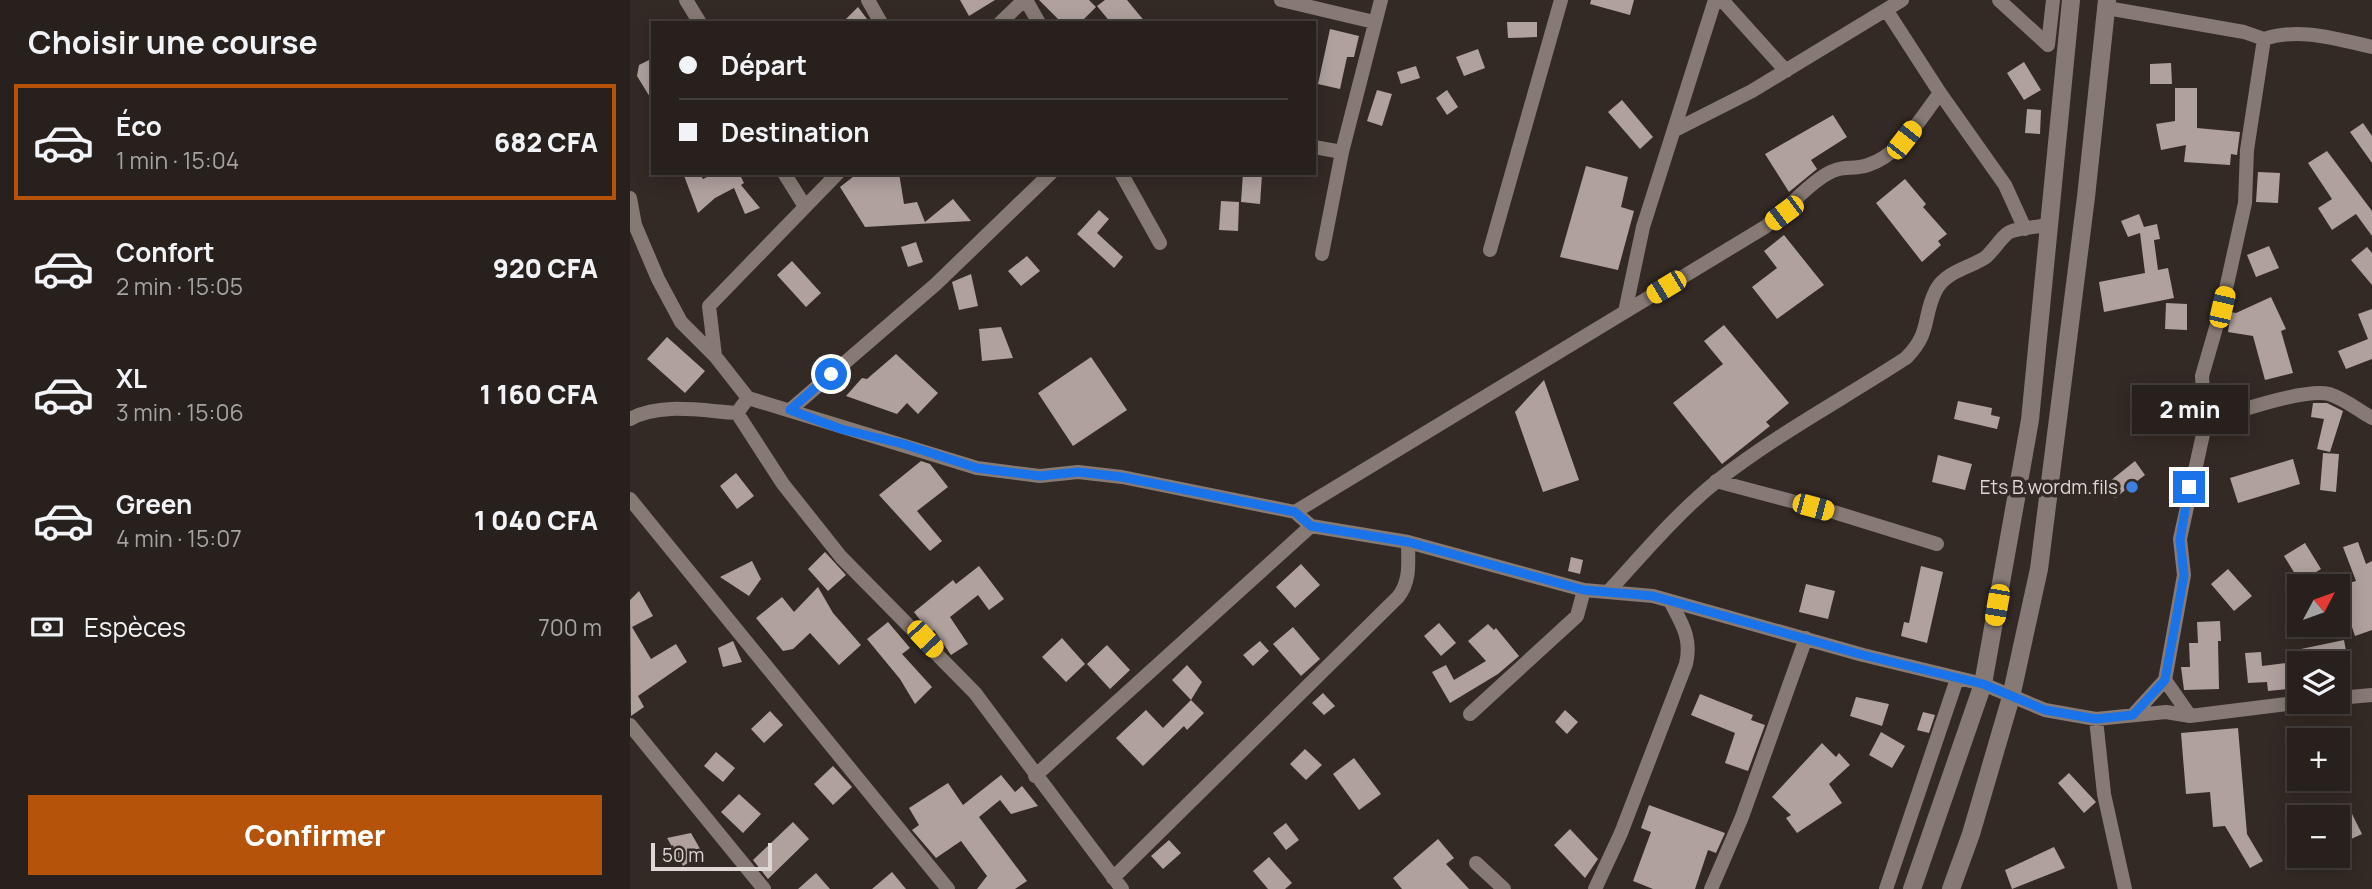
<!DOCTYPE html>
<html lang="fr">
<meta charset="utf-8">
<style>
:root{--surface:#27201c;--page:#2f2825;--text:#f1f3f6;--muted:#a4a3a3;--line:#433e3b;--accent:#b45309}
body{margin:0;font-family:Manrope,sans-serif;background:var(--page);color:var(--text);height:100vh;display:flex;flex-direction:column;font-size:26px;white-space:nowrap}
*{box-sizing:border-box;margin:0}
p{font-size:23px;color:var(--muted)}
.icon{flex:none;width:38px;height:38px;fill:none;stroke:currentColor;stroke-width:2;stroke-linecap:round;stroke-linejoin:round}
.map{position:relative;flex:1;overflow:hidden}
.sheet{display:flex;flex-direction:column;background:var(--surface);width:630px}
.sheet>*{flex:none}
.top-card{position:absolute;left:21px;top:21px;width:665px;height:154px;border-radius:0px;box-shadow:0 4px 18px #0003,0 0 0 2px var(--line);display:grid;align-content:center;height:154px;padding:0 28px;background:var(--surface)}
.needle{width:46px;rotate:49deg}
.controls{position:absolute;left:1657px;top:574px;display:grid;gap:14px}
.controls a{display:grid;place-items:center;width:63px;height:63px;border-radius:0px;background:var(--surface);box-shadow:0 4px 18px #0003,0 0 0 2px var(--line);font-size:35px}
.scale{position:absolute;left:21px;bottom:18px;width:121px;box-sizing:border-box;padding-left:7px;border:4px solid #dfd7d4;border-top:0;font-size:19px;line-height:24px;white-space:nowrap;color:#dfd7d4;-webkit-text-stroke:5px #342a25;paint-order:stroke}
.end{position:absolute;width:32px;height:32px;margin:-16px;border:9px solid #1a73e8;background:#fff;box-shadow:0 0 0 4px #fff}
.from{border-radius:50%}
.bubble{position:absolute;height:49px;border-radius:0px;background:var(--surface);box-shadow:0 4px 18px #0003,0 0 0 2px var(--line);font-size:23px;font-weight:800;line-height:49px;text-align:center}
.car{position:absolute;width:21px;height:42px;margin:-21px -10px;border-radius:9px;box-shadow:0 0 5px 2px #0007;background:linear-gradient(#f5c518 24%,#345 0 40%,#f5c518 0 76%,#345 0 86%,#f5c518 0)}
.top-card b{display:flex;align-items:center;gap:24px;height:66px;font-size:26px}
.top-card b+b{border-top:2px solid var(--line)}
.top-card i{width:18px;height:18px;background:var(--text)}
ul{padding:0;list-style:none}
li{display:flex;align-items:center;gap:21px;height:116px;margin:0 14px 10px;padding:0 14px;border:4px solid transparent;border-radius:0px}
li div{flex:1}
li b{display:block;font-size:26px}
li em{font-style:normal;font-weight:800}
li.current{border-color:var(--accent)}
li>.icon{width:63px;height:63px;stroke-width:1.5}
h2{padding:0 28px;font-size:32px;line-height:84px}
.pay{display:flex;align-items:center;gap:18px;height:77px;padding:0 28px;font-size:26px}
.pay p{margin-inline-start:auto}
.primary-button{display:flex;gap:14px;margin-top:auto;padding:14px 28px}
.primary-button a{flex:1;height:80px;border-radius:0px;background:var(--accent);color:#fff;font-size:28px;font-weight:800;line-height:80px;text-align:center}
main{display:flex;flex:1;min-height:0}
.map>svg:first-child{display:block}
</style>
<main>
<section class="sheet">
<h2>Choisir une course</h2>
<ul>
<li class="current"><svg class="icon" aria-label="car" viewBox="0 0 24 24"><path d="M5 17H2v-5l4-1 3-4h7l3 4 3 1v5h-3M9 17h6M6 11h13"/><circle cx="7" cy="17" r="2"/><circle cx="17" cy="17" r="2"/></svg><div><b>Éco</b><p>1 min · 15:04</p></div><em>682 CFA</em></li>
<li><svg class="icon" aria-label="car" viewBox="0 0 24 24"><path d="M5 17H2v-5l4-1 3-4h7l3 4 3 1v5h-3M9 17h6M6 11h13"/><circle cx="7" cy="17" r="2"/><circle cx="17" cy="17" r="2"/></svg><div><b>Confort</b><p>2 min · 15:05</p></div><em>920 CFA</em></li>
<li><svg class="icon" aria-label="car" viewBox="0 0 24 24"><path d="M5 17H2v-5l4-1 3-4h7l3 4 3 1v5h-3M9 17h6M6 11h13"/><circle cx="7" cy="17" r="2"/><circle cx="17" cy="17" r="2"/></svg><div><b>XL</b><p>3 min · 15:06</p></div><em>1 160 CFA</em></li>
<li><svg class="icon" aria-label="car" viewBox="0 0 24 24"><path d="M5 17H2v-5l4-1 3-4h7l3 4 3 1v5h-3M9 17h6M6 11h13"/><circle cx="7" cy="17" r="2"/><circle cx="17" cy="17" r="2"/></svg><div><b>Green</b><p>4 min · 15:07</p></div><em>1 040 CFA</em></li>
</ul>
<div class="pay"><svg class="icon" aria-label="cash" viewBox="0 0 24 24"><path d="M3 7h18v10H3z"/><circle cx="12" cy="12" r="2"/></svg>Espèces<p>700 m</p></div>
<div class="primary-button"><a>Confirmer</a></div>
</section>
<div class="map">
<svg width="1742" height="889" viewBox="0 0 1742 889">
<rect width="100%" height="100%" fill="#342a25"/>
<!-- building -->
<path fill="#b0a19d" d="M 330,0 L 365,0 L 339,16 Z
M 409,0 L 459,0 L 466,7 L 450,23 L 432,23 Z
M 475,0 L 497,0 L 516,23 L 481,23 L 467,6 Z
M 961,0 L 1004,0 L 1000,15 L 960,4 Z
M 228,7 L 240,23 L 212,23 Z
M 877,22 L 907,22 L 907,37 L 878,38 Z
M 700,29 L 729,36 L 724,57 L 717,57 L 710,89 L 688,84 Z
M 848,49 L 855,68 L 834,76 L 826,57 Z
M 23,58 L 23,102 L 7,76 L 9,65 Z
M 1394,62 L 1411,90 L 1394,100 L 1377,73 Z
M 1541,63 L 1542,84 L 1520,84 L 1520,64 Z
M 786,66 L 790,78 L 771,84 L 767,72 Z
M 1545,88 L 1567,88 L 1567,128 L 1610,132 L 1607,155 L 1601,154 L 1600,165 L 1554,162 L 1556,145 L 1531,150 L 1526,124 L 1545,121 Z
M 747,90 L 762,94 L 752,126 L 737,121 Z
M 817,90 L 828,107 L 817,115 L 806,98 Z
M 992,100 L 1023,137 L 1010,149 L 978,112 Z
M 1397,109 L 1411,110 L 1410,134 L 1395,133 Z
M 1203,115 L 1217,137 L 1181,160 L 1187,169 L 1159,192 L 1135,154 Z
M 1733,123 L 1742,136 L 1742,163 L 1720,132 Z
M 1697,151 L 1742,211 L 1742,236 L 1726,214 L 1702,230 L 1688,208 L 1702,199 L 1678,163 Z
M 956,166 L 998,177 L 991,207 L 1004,211 L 988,270 L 930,257 Z
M 1628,172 L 1650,173 L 1648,203 L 1626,202 Z
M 53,173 L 69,173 L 73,179 L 85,173 L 109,173 L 114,183 L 111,185 L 130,208 L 115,214 L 104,188 L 85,198 L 68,213 Z
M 228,173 L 269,173 L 274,204 L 287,202 L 295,222 L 323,199 L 341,221 L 235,227 L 210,187 Z
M 613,173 L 632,175 L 630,204 L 611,202 Z
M 1275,179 L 1296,204 L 1293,207 L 1317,234 L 1308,241 L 1311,245 L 1292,262 L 1246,203 Z
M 591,201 L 609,202 L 608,231 L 589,230 Z
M 469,210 L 479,219 L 467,233 L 493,257 L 484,268 L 447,234 Z
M 1509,214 L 1514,227 L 1527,224 L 1530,239 L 1524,240 L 1528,270 L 1538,268 L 1544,298 L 1474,312 L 1469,282 L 1515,273 L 1510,233 L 1498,237 L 1491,221 Z
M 1154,235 L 1194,285 L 1147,319 L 1122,287 L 1147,268 L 1134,251 Z
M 286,242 L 293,262 L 278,267 L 271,247 Z
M 1639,246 L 1649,268 L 1626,277 L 1617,255 Z
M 1737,247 L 1742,253 L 1742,285 L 1721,260 Z
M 397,256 L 410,271 L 391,286 L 378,271 Z
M 162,261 L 191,293 L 176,307 L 147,275 Z
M 341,274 L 348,306 L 329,310 L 322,282 Z
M 1641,297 L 1656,329 L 1651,331 L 1663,373 L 1635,380 L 1623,336 L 1598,332 L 1601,312 L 1606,313 Z
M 1536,303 L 1557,304 L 1557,330 L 1535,329 Z
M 1742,309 L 1742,359 L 1716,369 L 1708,351 L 1738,339 L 1728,314 Z
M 1094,325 L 1159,403 L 1136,422 L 1140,426 L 1092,464 L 1043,403 L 1093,364 L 1074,341 Z
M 371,327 L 383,358 L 352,361 L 349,329 Z
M 37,337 L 75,371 L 55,393 L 17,359 Z
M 266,354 L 308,393 L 288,414 L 277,403 L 267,414 L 216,396 L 232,378 L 237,379 Z
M 461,357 L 497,410 L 443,446 L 408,393 Z
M 914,380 L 949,480 L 913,492 L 885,412 Z
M 1328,401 L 1362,408 L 1361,415 L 1370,417 L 1367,429 L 1324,419 Z
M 1683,403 L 1697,403 L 1713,411 L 1700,452 L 1687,449 L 1694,419 L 1681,417 Z
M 1693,453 L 1709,454 L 1706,492 L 1690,490 Z
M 1308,455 L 1342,464 L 1335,490 L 1302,482 Z
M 1663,459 L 1670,484 L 1608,503 L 1600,478 Z
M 291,461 L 300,464 L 318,487 L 287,511 L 312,541 L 300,551 L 249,495 Z
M 1505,461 L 1515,475 L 1485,498 L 1475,485 Z
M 106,473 L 124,496 L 107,509 L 90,486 Z
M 1728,542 L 1736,564 L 1742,561 L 1742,630 L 1725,636 L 1715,606 L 1708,608 L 1708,586 L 1726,581 L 1713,547 Z
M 1675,543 L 1691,569 L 1670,582 L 1654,556 Z
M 195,552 L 216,575 L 198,591 L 178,569 Z
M 941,557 L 953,560 L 950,574 L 938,571 Z
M 122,561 L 131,579 L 119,596 L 90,577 Z
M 671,564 L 690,585 L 665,608 L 646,587 Z
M 349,566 L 374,599 L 359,610 L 348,595 L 320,617 L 338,644 L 321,655 L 304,630 L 300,633 L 284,612 L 323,580 L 326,584 Z
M 1291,566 L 1313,572 L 1297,643 L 1271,636 L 1274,622 L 1279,623 Z
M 1598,569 L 1622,596 L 1604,611 L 1581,584 Z
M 1176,584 L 1205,591 L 1198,619 L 1169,612 Z
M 188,587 L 203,613 L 231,645 L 209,665 L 180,633 L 163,649 L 153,651 L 126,618 L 152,597 L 164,612 Z
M 9,591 L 23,616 L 2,627 L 21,659 L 46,644 L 57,662 L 8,696 L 14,707 L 1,716 L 0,600 Z
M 1590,621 L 1591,641 L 1588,641 L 1589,689 L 1554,690 L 1551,667 L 1560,667 L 1559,643 L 1568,643 L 1567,622 Z
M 258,622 L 280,648 L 272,654 L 302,687 L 285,704 L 270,679 L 237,639 Z
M 809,623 L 826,643 L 811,656 L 794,636 Z
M 858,624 L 864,630 L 866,628 L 889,656 L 868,674 L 820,703 L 802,672 L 816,665 L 824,680 L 856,661 L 838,641 Z
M 663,627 L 690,659 L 671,676 L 643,644 Z
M 432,638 L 455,664 L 436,682 L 412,657 Z
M 1714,640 L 1718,662 L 1674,663 L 1671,649 Z
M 103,641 L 112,662 L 93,667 L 88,648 Z
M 630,641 L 639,651 L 623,666 L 613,655 Z
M 477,645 L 500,670 L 480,689 L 457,664 Z
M 1631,652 L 1632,666 L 1664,662 L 1667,688 L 1638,691 L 1637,682 L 1618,683 L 1615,653 Z
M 557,665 L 572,682 L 561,700 L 542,680 Z
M 693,693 L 705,706 L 694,715 L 682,703 Z
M 1070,694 L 1123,715 L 1121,720 L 1135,725 L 1118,771 L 1095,763 L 1105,733 L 1061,715 Z
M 1226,697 L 1259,704 L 1252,726 L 1220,716 Z
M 561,700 L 574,713 L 557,730 L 554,726 L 513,766 L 486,738 L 516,710 L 533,728 Z
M 935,710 L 948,722 L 937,734 L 925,722 Z
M 140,711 L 153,725 L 134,743 L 121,729 Z
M 1293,712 L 1305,715 L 1299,733 L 1287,730 Z
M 1691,726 L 1692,738 L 1667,740 L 1666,728 Z
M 1608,728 L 1617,834 L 1633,861 L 1620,868 L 1595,826 L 1583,827 L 1580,792 L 1556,794 L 1551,733 Z
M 1251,732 L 1275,746 L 1262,768 L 1239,755 Z
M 1192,743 L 1206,757 L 1209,753 L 1220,765 L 1199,784 L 1212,803 L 1167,833 L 1156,818 L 1161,815 L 1142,797 Z
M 675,749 L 692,765 L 676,780 L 660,764 Z
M 86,752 L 105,768 L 93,782 L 74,766 Z
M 724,758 L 751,794 L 729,810 L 703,774 Z
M 203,766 L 222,787 L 203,805 L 184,784 Z
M 1439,773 L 1466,802 L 1454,813 L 1428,783 Z
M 371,775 L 385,792 L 392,786 L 408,806 L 381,814 L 370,800 L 349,817 L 397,881 L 385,889 L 347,889 L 357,876 L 331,841 L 306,858 L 282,830 L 289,825 L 279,808 L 318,783 L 333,805 Z
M 109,794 L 131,814 L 113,833 L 91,812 Z
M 1019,805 L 1095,833 L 1086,853 L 1078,850 L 1065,889 L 1023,889 L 1003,881 L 1021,832 L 1011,828 Z
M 1721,812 L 1732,834 L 1708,845 L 1708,818 Z
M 163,822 L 179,839 L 138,879 L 123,860 Z
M 656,823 L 669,840 L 656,850 L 643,833 Z
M 940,829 L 968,859 L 955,878 L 924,845 Z
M 61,833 L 73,854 L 53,866 L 37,838 Z
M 808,839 L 824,858 L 816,864 L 839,889 L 772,889 L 763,878 Z
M 539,840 L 551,853 L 533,869 L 521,856 Z
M 1424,847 L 1435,868 L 1382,889 L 1375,870 Z
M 639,857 L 662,883 L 655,889 L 638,889 L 623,871 Z
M 262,872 L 276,889 L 242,889 Z
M 186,873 L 200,889 L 168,889 Z"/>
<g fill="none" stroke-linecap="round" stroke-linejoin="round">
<!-- street -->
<path stroke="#877a74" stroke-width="14" d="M 56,0 L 70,23
M 238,0 L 251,23
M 396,0 L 409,23
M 651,0 L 744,22
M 1092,0 L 1156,71
M 1369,0 L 1418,45
M 1477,8 L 1614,32 L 1634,39 C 1669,27 1707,39 1742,47
M 1257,11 L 1310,93 L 1375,185 L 1395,229
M 370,23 L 394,0
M 1418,45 L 1423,0
M 1045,130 L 1122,91 L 1272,0
M 684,147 L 712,152
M 154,173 L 174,205
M 491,173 L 530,243
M 0,198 L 5,225 L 28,279 L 51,322 L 85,356 L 118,398
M 860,250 L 931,0
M 692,254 L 712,152 L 751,0
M 995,312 L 1013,227 L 1085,0
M 85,356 L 79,306 L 208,173
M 160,410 L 306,284 L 421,173
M 107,413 L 153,484 L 211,557 L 345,693 L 492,889
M 0,419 C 31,402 73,411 107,413 L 118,398 L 347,468 L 410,476 L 448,472 L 492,477 L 665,512 L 681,526 L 778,542 L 954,590 L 1023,596 L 1233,655 L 1353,684 L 1415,710 L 1466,719 L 1536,712 L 1560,716 L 1673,702
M 1575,425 C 1597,413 1676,388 1699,394 C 1715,399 1728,410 1742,418
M 1086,481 L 1207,513 L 1307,544
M 0,499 L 318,889
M 665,512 L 1135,227 C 1156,211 1171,191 1192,177 C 1213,163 1219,171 1238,165 C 1270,155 1290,119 1310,93
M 978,592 C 1013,554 1047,513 1087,481 C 1147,434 1213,399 1276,358 C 1302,332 1292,317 1306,290 C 1316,271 1340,268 1356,257 C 1364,250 1374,233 1382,231 C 1394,227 1408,227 1420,225
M 1708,698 L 1742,695
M 840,714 L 947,616 L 954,590
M 1503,715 L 1535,680
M 1560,716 L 1535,680 L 1554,575 L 1550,539 L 1575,425 L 1572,376 L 1592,307 L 1615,203 L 1617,150 L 1634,39
M 1466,719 L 1474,794 L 1495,889
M 0,725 L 134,889
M 405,776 L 681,526
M 846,863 L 874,889
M 483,878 L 768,597 C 781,581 778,562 778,542
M 965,889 L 991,833 L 1056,664 C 1062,638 1052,624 1040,601
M 1081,889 L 1112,817 L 1176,638
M 1256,889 L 1327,679"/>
<!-- secondary -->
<path stroke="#877a74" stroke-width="18" d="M 1282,889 L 1353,684 L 1400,420 L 1441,0
M 1321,889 L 1341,834 L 1381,697 L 1409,569 L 1456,197 L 1477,0"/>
</g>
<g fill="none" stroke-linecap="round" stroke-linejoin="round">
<!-- route -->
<path stroke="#1a73e8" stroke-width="9" d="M 201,374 L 160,410 L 211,429 L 273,444 L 347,468 L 410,476 L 448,472 L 492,477 L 665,512 L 681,526 L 778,542 L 954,590 L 1023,596 L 1233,655 L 1353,684 L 1415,710 L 1466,719 L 1503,715 L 1535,680 L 1554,575 L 1550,540 L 1559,487"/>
</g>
<!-- markers -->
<circle fill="#3f7fe0" stroke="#342a25" stroke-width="2.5" cx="1502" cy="487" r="7"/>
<g text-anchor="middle" stroke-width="7" stroke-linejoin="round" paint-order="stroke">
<!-- poi labels -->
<g font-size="19" fill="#dfd7d4" stroke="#342a25" text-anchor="end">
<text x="1488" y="494">Ets B.wordm.fils</text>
</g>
</g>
</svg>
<div class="controls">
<a><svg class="needle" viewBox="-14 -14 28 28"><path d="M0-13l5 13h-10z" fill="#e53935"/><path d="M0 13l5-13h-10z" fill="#a4a3a3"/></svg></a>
<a><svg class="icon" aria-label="layers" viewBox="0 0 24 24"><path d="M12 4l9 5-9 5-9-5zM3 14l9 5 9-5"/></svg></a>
<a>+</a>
<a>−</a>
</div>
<div class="scale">50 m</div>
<i class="end from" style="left:201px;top:374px"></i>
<i class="end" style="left:1559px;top:487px"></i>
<div class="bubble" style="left:1502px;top:385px;width:116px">2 min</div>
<i class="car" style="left:1274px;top:140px;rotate:38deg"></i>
<i class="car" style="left:1154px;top:213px;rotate:233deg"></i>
<i class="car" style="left:1036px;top:287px;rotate:239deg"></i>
<i class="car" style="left:1592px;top:307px;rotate:13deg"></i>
<i class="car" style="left:1183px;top:507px;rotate:105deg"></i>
<i class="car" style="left:1367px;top:605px;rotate:190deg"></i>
<i class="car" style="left:295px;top:639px;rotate:137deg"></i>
<div class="top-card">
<b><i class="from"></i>Départ</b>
<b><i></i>Destination</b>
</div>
</div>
</main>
